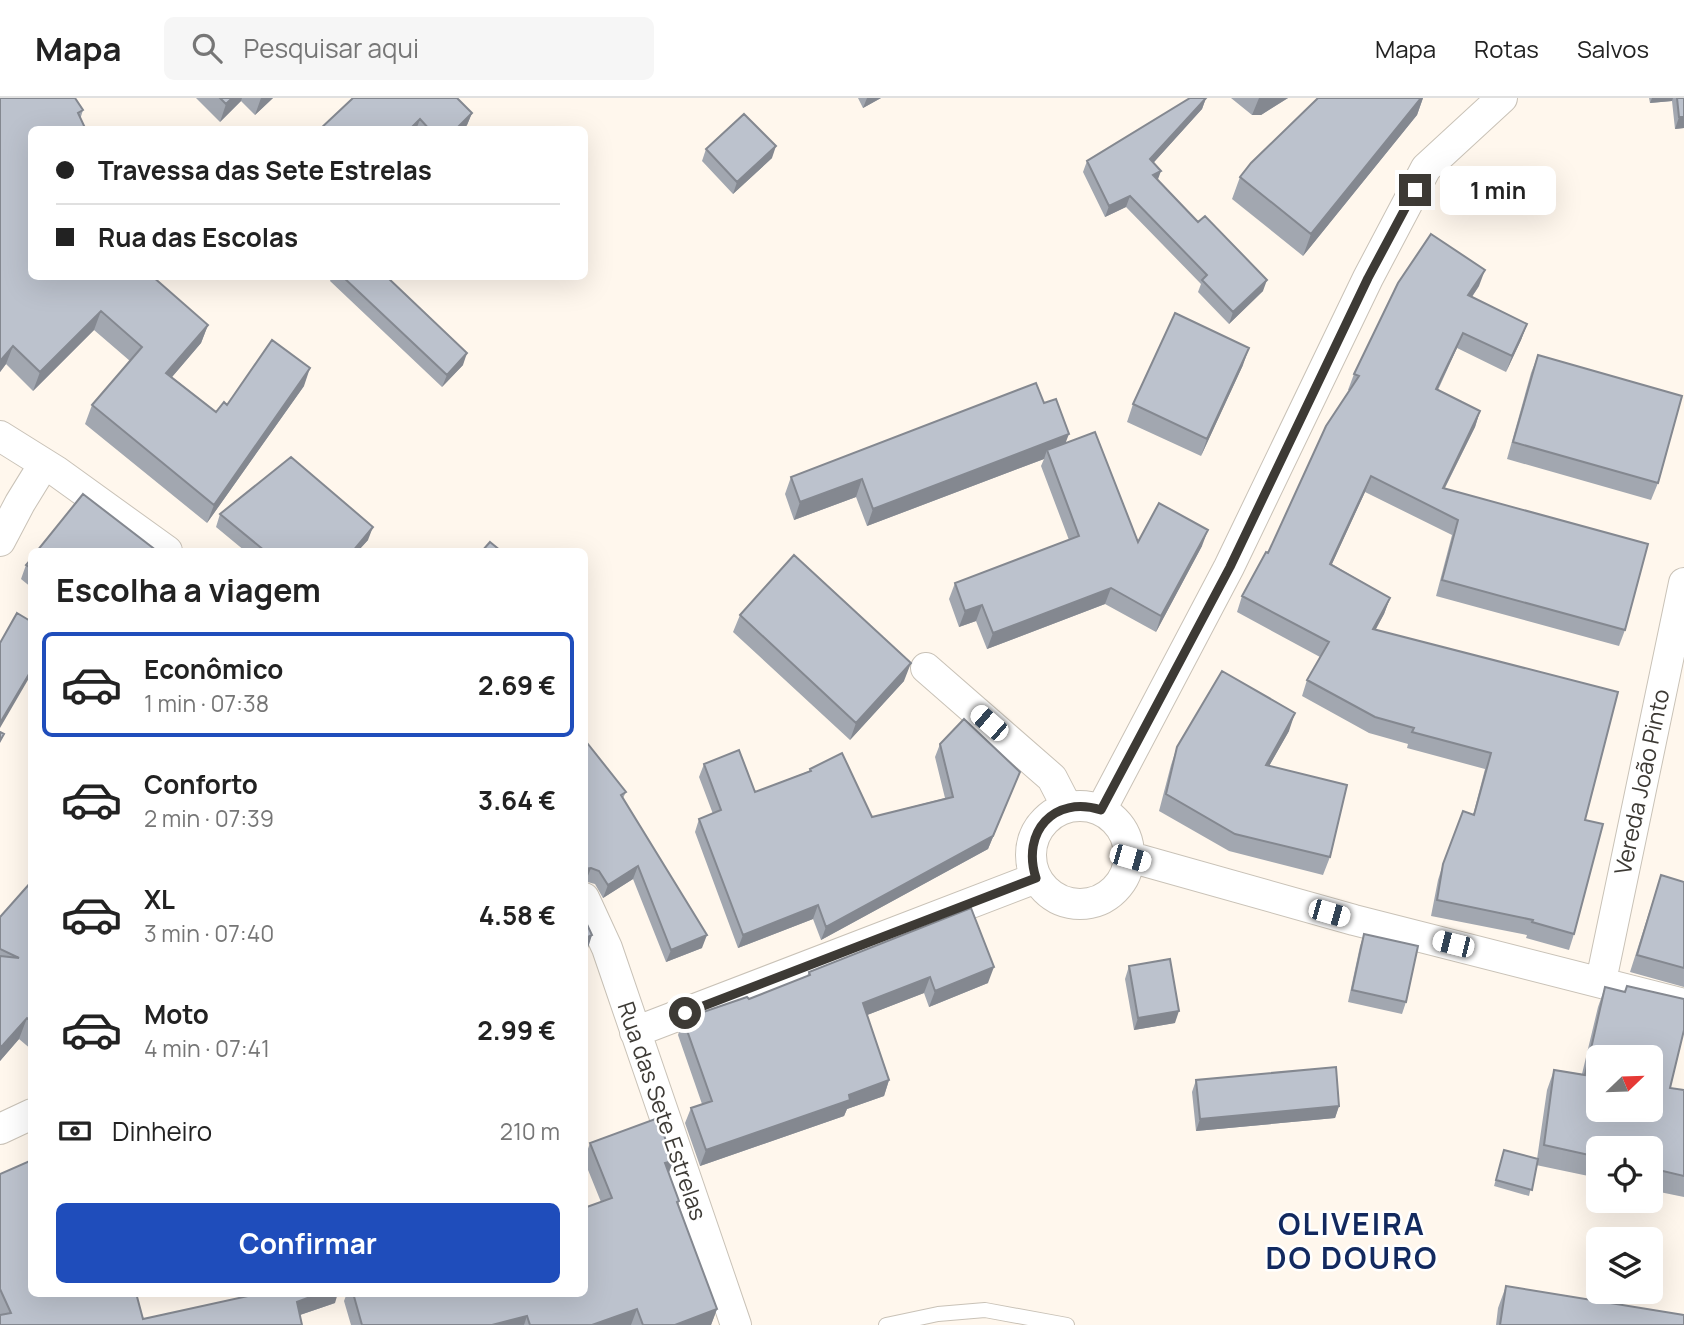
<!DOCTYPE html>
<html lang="pt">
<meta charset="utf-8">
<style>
:root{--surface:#fff;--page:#f6f6f6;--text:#222;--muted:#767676;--line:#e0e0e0;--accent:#1f4dbb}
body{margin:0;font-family:Manrope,sans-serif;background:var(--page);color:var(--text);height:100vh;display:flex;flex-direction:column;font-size:26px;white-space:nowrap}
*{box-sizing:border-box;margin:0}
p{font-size:23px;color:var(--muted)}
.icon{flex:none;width:38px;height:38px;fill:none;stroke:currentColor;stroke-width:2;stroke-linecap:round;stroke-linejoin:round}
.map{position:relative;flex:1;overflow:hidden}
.panel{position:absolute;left:28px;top:450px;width:560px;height:749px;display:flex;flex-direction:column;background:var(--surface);border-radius:10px;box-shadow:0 7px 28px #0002}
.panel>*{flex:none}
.guide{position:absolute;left:28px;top:28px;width:560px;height:154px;border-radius:10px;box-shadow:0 7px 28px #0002;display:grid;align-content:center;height:154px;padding:0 28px;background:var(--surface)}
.needle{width:46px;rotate:67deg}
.controls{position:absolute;left:1586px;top:947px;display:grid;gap:14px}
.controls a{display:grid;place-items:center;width:77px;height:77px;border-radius:10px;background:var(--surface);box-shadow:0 7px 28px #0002;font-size:35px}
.end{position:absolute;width:32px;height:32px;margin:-16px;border:9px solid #3d3a35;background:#fff;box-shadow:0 0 0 4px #fff}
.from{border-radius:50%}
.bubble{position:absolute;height:49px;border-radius:10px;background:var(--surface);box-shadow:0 7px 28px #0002;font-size:23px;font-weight:700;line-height:49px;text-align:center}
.car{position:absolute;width:21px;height:42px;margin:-21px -10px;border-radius:9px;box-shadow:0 0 5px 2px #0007;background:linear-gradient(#fff 24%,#345 0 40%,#fff 0 76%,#345 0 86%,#fff 0)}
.guide b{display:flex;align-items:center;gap:24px;height:66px;font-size:26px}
.guide b+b{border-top:2px solid var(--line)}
.guide i{width:18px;height:18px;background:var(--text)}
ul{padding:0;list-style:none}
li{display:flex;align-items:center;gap:21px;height:105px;margin:0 14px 10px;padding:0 14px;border:4px solid transparent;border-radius:10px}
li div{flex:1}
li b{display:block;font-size:26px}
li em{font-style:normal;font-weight:700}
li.on{border-color:var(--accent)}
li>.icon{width:63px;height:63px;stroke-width:1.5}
h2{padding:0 28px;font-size:32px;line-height:84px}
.pay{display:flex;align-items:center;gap:18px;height:77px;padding:0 28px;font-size:26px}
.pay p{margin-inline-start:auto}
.cta{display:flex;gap:14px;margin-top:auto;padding:14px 28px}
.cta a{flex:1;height:80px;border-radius:10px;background:var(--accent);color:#fff;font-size:28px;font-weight:700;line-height:80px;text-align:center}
header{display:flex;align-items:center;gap:42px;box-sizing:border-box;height:98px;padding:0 35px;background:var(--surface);border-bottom:2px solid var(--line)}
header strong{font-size:33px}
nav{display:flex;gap:38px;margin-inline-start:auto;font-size:24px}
.search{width:490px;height:63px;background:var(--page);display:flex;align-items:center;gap:18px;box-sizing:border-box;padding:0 24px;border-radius:10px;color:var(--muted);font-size:26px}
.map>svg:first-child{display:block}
</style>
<header>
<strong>Mapa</strong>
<div class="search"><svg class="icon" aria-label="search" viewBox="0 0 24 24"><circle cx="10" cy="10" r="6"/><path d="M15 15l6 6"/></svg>Pesquisar aqui</div>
<nav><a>Mapa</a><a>Rotas</a><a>Salvos</a></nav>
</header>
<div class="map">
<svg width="1684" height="1227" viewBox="0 0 1684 1227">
<rect width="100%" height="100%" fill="#fff7ed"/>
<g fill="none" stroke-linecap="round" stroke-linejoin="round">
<!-- service casing -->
<g stroke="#c9c2b7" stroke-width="16">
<path id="service" d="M 886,1227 L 938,1216 L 985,1212 L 1067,1227"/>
</g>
<!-- minor casing -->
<g stroke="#c9c2b7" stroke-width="32">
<path id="minor" d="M 0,338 L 56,373 L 167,453
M 0,443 L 20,405 L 44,366
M 926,570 L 1052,680 L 1067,709
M1031 757a49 49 0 1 1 98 0a49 49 0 1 1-98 0Z
M 1101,712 L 1229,469 L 1368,180 L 1426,70 L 1502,0
M 1130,759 L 1354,822 L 1684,906
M 584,800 L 607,850 L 736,1227
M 1601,883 L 1684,485
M 635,934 L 1036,780
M 0,1031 L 32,1016"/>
</g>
<!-- service -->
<use href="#service" stroke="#fff" stroke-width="14"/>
<!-- minor -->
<use href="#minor" stroke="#fff" stroke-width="30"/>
</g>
<!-- wall -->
<path fill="#a2a7b0" d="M 0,0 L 83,12 L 32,178 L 208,227 L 201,245 L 172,279 L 216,314 L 227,307 L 304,288 L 207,425 L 85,326 L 92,307 L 130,263 L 94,232 L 33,293 L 6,266 L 0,274 Z
M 196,0 L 273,0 L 255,17 L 241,3 L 220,24 Z
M 858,0 L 881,0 L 863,10 Z
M 1206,0 L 1202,11 L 1153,65 L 1158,82 L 1263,193 L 1229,226 L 1198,194 L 1201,186 L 1126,109 L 1105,119 L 1083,74 L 1087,63 Z
M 1231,0 L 1288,0 L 1261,17 L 1252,17 Z
M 1318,0 L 1423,0 L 1417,17 L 1303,158 L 1232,101 L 1240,79 Z
M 1649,0 L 1684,0 L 1684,30 L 1675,31 L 1672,3 L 1650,5 Z
M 472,15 L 467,27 L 463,32 L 319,32 Z
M 706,51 L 772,60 L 733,96 L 702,63 Z
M 332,178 L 386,178 L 463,267 L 442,289 L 330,183 Z
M 1479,188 L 1472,199 L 1527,226 L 1521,242 L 1506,274 L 1457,250 L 1438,292 L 1480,313 L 1475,329 L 1445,390 L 1625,532 L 1619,548 L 1436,498 L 1452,437 L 1365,394 L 1332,466 L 1390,500 L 1384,516 L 1376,531 L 1585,722 L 1574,836 L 1569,852 L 1526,840 L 1527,837 L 1431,818 L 1438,782 L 1443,766 L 1473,717 L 1485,671 L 1407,650 L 1408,646 L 1369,635 L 1302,598 L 1307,582 L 1320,559 L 1237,514 L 1242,498 L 1268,455 L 1350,292 L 1348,292 L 1354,276 Z
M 1538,257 L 1658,385 L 1651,402 L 1507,361 L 1531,275 Z
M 1243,267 L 1201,358 L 1127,324 L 1133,306 Z
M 1044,305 L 1066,345 L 1138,444 L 1202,448 L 1156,534 L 1105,506 L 987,551 L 976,523 L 959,529 L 949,501 L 955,485 L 1069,442 L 1041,368 L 1044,361 L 867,428 L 856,399 L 794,422 L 785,396 L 791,379 Z
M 220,416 L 368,442 L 358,453 L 245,453 L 216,429 Z
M 32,460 L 32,490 L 21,481 L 26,467 Z
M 740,517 L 904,583 L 850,642 L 733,534 Z
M 1289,633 L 1269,668 L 1330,759 L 1323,777 L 1229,753 L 1159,713 L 1171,667 L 1177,649 Z
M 584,641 L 626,694 L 623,700 L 702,850 L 666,864 L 633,781 L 603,800 L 595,786 L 584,783 Z
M 940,646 L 1020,674 L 988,751 L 821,842 L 813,821 L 738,850 L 695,734 L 699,721 L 713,716 L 699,679 L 704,666 L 755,694 L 809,673 L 810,671 L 872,719 L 945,700 L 935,659 Z
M 1661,777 L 1684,784 L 1684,889 L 1630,874 Z
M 32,783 L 32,952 L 19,941 L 0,963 L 0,819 Z
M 971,810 L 988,885 L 929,909 L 924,895 L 867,917 L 889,982 L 884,998 L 847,1011 L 844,1018 L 700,1068 L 685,1025 L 691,1010 L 702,1006 L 678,937 L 683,921 L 749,901 L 807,878 L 809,874 Z
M 1364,836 L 1406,904 L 1402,916 L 1348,904 L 1360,848 Z
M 1129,868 L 1175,925 L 1134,932 L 1125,881 Z
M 1605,889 L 1670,990 L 1684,992 L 1684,1099 L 1650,1092 L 1650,1050 L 1598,1050 L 1598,1080 L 1536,1067 L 1529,1098 L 1494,1088 L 1504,1052 L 1537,1061 L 1547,992 L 1554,972 L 1582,976 L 1598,909 Z
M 1196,982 L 1339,1008 L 1335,1020 L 1196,1033 L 1192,994 Z
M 590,1045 L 673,1063 L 669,1075 L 679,1103 L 678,1107 L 717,1211 L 711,1227 L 351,1227 L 344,1203 L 347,1195 L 584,1195 L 601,1104 L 584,1062 Z
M 0,1076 L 143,1221 L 335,1205 L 300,1217 L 0,1227 Z
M 1506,1188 L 1684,1227 L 1496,1227 L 1498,1210 Z"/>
<!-- shaded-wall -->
<path fill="#848890" d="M 232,0 L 242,0 L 241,3 L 220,24 L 226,6 Z
M 261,0 L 273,0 L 255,17 Z
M 867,0 L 881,0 L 863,10 Z
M 1206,0 L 1202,11 L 1146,73 L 1150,61 Z
M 1259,0 L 1288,0 L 1261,17 L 1252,17 Z
M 1421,0 L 1423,0 L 1417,17 L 1303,158 L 1311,136 Z
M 1652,0 L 1673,0 L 1672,3 L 1650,5 Z
M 472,15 L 467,27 L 463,32 L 455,32 Z
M 1679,19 L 1684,19 L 1684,30 L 1675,31 Z
M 420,21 L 416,32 L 409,32 Z
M 776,48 L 772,60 L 733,96 L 737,84 Z
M 1161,73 L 1157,84 L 1153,77 Z
M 1130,98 L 1126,109 L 1105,119 L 1109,108 Z
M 1485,172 L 1479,188 L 1462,213 L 1468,197 Z
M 1267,182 L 1263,193 L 1229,226 L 1233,214 Z
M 101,213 L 94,232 L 33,293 L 40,274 Z
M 1527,226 L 1521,242 L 1506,274 L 1512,258 Z
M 208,227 L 201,245 L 160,293 L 166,275 Z
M 1463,235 L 1457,250 L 1430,307 L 1436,291 Z
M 13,248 L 6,266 L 0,274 L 0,263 Z
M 1249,250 L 1243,267 L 1201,358 L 1207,341 Z
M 467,255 L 463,267 L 442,289 L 447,277 Z
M 310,270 L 304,288 L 207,425 L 214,407 Z
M 1480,313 L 1475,329 L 1437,405 L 1443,390 Z
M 1069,336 L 1062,354 L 1047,352 L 1044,361 L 867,428 L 873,411 Z
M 1371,378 L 1365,394 L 1325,481 L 1330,466 Z
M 862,381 L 856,399 L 794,422 L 800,404 Z
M 373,429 L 368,442 L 358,453 L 352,453 Z
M 1208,432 L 1202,448 L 1156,534 L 1161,518 Z
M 1111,490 L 1105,506 L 987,551 L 993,535 Z
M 1390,500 L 1384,516 L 1367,547 L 1373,531 Z
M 982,507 L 976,523 L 959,529 L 965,513 Z
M 911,565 L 904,583 L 850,642 L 856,625 Z
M 32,571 L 32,575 L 0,630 L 0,625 Z
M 1295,615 L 1289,633 L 1260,684 L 1266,667 Z
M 1020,674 L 988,751 L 821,842 L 826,829 Z
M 638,768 L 633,781 L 603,800 L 608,787 Z
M 591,770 L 586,783 L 584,783 L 584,771 Z
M 818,807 L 813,821 L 738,850 L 743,837 Z
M 592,837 L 588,850 L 584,851 L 584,841 Z
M 707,837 L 702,850 L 666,864 L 671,852 Z
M 994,869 L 988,885 L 929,909 L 935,893 Z
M 930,879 L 924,895 L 857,921 L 863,905 Z
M 1179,913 L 1175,925 L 1134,932 L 1138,920 Z
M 27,920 L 19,941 L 0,963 L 0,949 Z
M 889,982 L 884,998 L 847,1011 L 844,1018 L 700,1068 L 706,1052 L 849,997 Z
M 1339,1008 L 1335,1020 L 1196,1033 L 1200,1021 Z
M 673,1063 L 667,1079 L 665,1065 Z
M 321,1195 L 338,1195 L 335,1205 L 291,1220 L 297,1204 Z
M 637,1211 L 631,1227 L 592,1227 Z
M 717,1211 L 711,1227 L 675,1227 Z
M 527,1218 L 524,1227 L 492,1227 Z"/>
<!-- building -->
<path fill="#bcc2cd" stroke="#848890" stroke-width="2" fill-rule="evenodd" d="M 0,0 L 75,0 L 83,12 L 78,15 L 86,32 L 32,32 L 32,178 L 152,178 L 208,227 L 166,275 L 216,314 L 224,304 L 227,307 L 272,242 L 310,270 L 214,407 L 92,307 L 142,249 L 101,213 L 40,274 L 13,248 L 0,263 Z
M 220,0 L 232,0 L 226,6 Z
M 353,0 L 457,0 L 472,15 L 455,32 L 430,32 L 420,21 L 409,32 L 319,32 Z
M 1190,0 L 1206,0 L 1150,61 L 1161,73 L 1153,77 L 1198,124 L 1205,118 L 1267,182 L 1233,214 L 1202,182 L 1207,177 L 1130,98 L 1109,108 L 1087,63 Z
M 1318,0 L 1421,0 L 1311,136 L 1240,79 L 1251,65 Z
M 1677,0 L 1684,0 L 1684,19 L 1679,19 Z
M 744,16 L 776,48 L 737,84 L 706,51 Z
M 1431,136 L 1485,172 L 1468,197 L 1527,226 L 1512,258 L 1463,235 L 1436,291 L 1480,313 L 1443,390 L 1648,446 L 1625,532 L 1442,482 L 1458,422 L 1371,378 L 1330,466 L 1390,500 L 1373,531 L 1618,594 L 1585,722 L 1603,726 L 1574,836 L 1532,824 L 1533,822 L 1437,802 L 1443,766 L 1463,713 L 1474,717 L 1491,655 L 1412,634 L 1414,630 L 1375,619 L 1307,582 L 1329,544 L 1242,498 L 1266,454 L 1268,455 L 1326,328 L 1359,278 L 1354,276 L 1398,185 Z
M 342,178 L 386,178 L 467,255 L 447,277 Z
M 1175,215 L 1249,250 L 1207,341 L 1133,306 Z
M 1538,257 L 1682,298 L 1658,385 L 1513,344 Z
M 1036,285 L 1044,305 L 1056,301 L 1069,336 L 873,411 L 862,381 L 800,404 L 791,379 Z
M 1095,334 L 1138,444 L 1159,405 L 1208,432 L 1161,518 L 1111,490 L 993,535 L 982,507 L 965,513 L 955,485 L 1079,438 L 1047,352 Z
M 291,359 L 373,429 L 353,453 L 265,453 L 220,416 Z
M 83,396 L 157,453 L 37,453 Z
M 490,444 L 501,453 L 482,453 Z
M 794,457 L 911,565 L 856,625 L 740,517 Z
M 32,460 L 32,471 L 26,467 Z
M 17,515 L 32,524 L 32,571 L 0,625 L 0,545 Z
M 1222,573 L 1295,615 L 1266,667 L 1347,687 L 1330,759 L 1235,736 L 1166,696 L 1177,649 Z
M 964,621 L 1020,674 L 993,738 L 826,829 L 818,807 L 743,837 L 699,721 L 721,712 L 704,666 L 739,652 L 755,694 L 811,673 L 810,671 L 842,655 L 872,719 L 953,699 L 940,646 Z
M 0,634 L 4,636 L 0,643 Z
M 584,641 L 626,694 L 621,697 L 707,837 L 671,852 L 638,768 L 608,787 L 599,773 L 591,770 L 584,771 L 584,732 L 586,731 L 584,729 Z
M 1661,777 L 1684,784 L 1684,870 L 1637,857 Z
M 32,783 L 32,924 L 27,920 L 3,947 L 0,949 L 0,858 L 19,860 L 0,851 L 0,819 Z
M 971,810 L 994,869 L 935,893 L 930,879 L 863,905 L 889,982 L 849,997 L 850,1002 L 706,1052 L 691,1010 L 712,1003 L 683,921 L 747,899 L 749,901 L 810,877 L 809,874 Z
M 584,820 L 592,837 L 584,841 Z
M 1364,836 L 1418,848 L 1406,904 L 1352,892 Z
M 1170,861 L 1179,913 L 1138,920 L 1129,868 Z
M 1627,888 L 1684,901 L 1684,932 L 1670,990 L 1684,992 L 1684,1078 L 1650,1070 L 1650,1050 L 1598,1050 L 1598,1059 L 1544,1047 L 1554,972 L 1585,977 L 1605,889 L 1625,894 ZM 1598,959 L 1650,959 L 1650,1012 L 1598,1012 Z
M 1336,969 L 1339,1008 L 1200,1021 L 1196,982 Z
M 658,1020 L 673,1063 L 665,1065 L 679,1103 L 677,1104 L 717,1211 L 675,1227 L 643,1227 L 637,1211 L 592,1227 L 530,1227 L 527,1218 L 492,1227 L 362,1227 L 353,1195 L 584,1195 L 584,1110 L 612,1100 L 590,1045 Z
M 1504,1052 L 1538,1061 L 1532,1092 L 1496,1082 Z
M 32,1062 L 32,1195 L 136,1195 L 143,1221 L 262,1195 L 321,1195 L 297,1204 L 302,1227 L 0,1227 L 0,1217 L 11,1215 L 0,1191 L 0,1076 Z
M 1506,1188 L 1684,1217 L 1684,1227 L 1500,1227 Z"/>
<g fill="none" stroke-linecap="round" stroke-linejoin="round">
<!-- route -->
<path stroke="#3d3a35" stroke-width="9" d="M 685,915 L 1036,780 C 1021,734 1054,697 1101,712 L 1230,469 L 1368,180 L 1415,92"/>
</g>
<g text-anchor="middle" stroke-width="5" stroke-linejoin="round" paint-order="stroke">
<!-- street labels -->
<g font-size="23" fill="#3d3a35" stroke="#fff">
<text transform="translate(1642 684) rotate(-78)" y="8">Vereda João Pinto</text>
<text transform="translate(662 1013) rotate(71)" y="8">Rua das Sete Estrelas</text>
</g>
<!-- district labels -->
<g font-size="30" font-weight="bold" letter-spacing="2" fill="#12295f" stroke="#fff">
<text x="1352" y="1137">OLIVEIRA<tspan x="1352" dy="34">DO DOURO</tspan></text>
</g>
</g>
</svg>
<div class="controls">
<a><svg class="needle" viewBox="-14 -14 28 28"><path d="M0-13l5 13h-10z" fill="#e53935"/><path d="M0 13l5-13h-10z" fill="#767676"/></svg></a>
<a><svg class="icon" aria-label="locate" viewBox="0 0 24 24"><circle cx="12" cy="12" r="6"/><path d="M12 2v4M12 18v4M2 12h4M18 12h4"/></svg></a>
<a><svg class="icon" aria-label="layers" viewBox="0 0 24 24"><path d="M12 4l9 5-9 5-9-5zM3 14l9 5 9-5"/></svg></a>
</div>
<i class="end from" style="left:685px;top:915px"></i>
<i class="end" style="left:1415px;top:92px"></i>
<div class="bubble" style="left:1440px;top:68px;width:116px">1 min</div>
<i class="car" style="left:989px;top:625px;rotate:311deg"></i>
<i class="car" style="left:1130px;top:760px;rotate:106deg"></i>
<i class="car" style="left:1329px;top:815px;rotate:106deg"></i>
<i class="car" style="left:1453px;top:846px;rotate:284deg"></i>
<div class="guide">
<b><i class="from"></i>Travessa das Sete Estrelas</b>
<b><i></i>Rua das Escolas</b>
</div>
<section class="panel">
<h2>Escolha a viagem</h2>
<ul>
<li class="on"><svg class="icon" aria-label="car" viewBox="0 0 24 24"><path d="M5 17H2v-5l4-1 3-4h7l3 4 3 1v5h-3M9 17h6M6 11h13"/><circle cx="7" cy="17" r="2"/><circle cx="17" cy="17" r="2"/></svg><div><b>Econômico</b><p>1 min · 07:38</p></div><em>2.69 €</em></li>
<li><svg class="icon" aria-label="car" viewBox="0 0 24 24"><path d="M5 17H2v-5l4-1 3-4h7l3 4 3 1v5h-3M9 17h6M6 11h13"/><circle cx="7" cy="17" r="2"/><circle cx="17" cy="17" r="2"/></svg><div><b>Conforto</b><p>2 min · 07:39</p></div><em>3.64 €</em></li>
<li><svg class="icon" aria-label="car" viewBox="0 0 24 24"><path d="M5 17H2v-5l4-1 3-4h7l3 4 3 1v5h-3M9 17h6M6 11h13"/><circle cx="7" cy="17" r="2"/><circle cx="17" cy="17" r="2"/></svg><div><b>XL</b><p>3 min · 07:40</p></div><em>4.58 €</em></li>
<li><svg class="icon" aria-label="car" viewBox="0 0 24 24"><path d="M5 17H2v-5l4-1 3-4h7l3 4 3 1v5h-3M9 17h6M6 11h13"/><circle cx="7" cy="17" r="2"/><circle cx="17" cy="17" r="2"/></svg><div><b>Moto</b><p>4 min · 07:41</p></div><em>2.99 €</em></li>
</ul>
<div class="pay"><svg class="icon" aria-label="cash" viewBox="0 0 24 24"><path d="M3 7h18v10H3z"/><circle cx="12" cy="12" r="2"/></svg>Dinheiro<p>210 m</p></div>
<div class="cta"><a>Confirmar</a></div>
</section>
</div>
